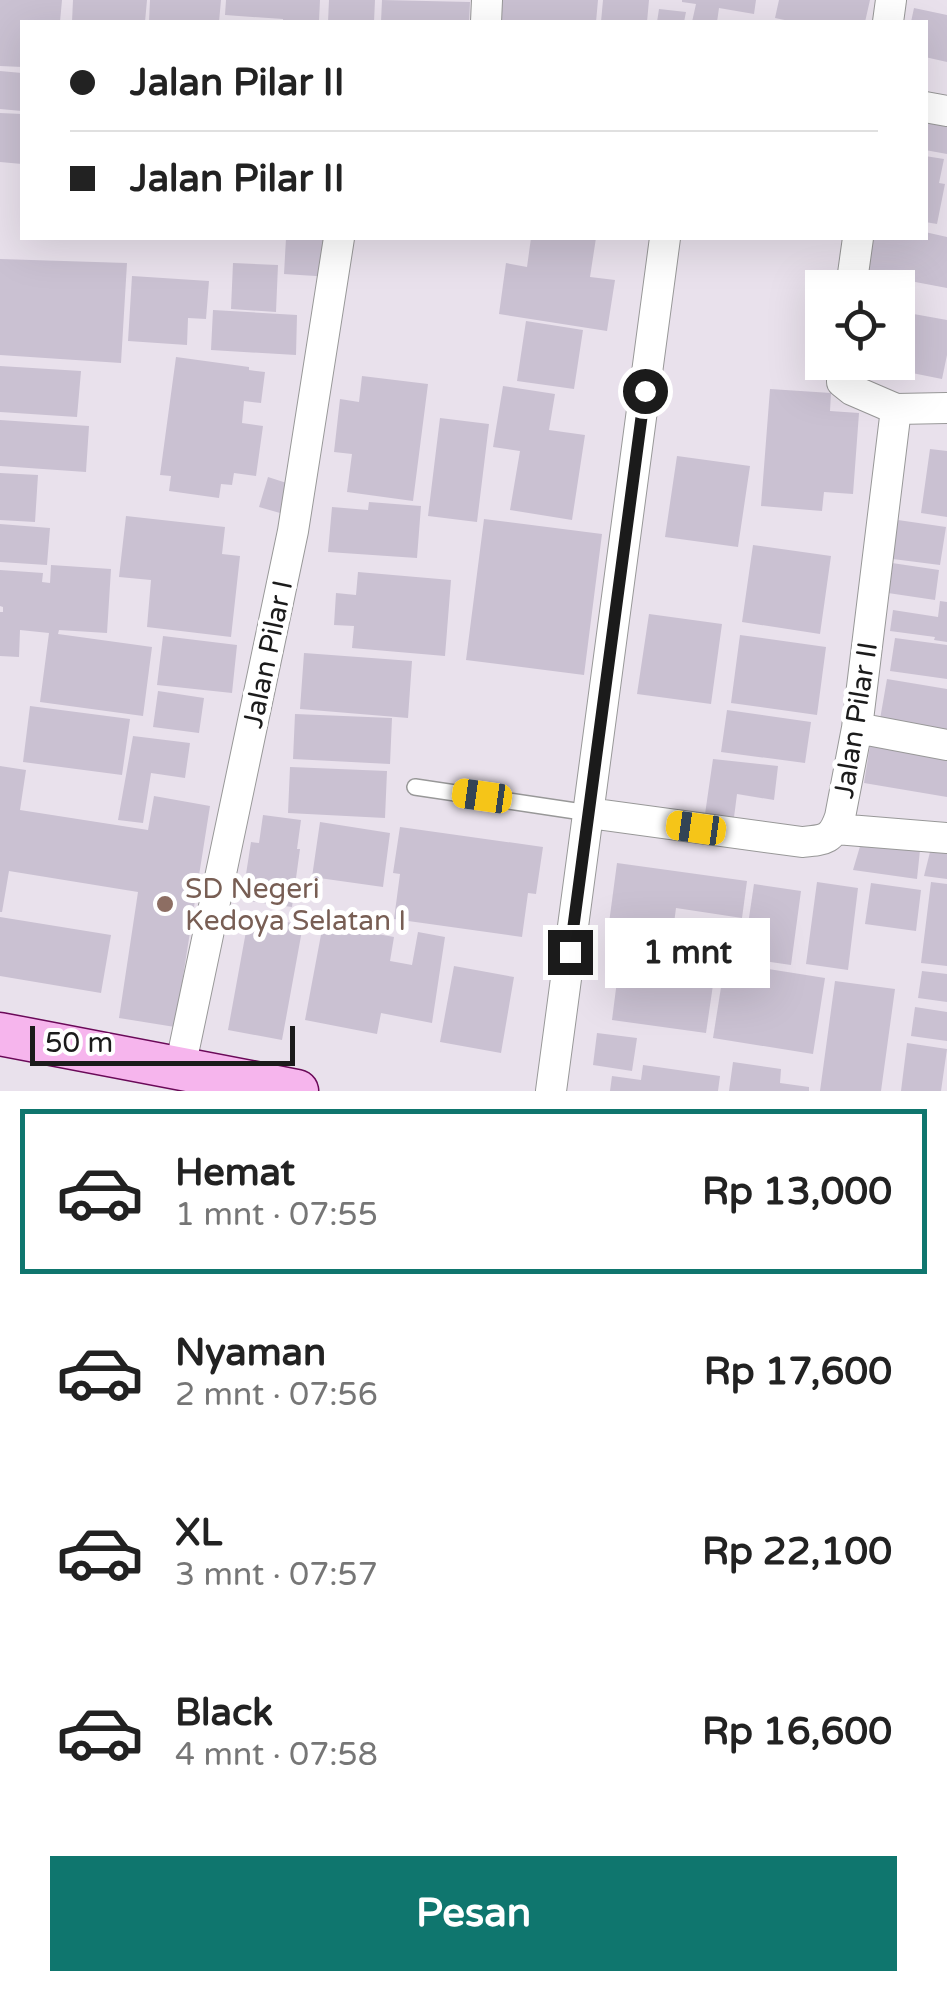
<!DOCTYPE html>
<html lang="id">
<meta charset="utf-8">
<style>
:root{--surface:#fff;--page:#f6f6f6;--text:#222;--muted:#767676;--line:#e0e0e0;--accent:#0f766e}
body{margin:0;font-family:"Varela Round",sans-serif;background:var(--page);color:var(--text);height:100vh;display:flex;flex-direction:column;font-size:38px;white-space:nowrap}
*{box-sizing:border-box;margin:0}
p{font-size:32px;color:var(--muted)}
.icon{flex:none;width:55px;height:55px;fill:none;stroke:currentColor;stroke-width:2;stroke-linecap:round;stroke-linejoin:round}
.map{position:relative;height:1091px;overflow:hidden}
.panel{display:flex;flex-direction:column;background:var(--surface);flex:1}
.panel>*{flex:none}
.guide{position:absolute;left:20px;top:20px;width:908px;height:220px;border-radius:0px;box-shadow:0 10px 40px #0002;display:grid;align-content:center;height:220px;padding:0 50px;background:var(--surface)}
.tools{position:absolute;left:805px;top:270px;display:grid;gap:20px}
.tools a{display:grid;place-items:center;width:110px;height:110px;border-radius:0px;background:var(--surface);box-shadow:0 10px 40px #0002;font-size:50px}
.scale{position:absolute;left:30px;bottom:25px;width:265px;box-sizing:border-box;padding-left:10px;border:5px solid #1b1b1b;border-top:0;font-size:28px;line-height:35px;white-space:nowrap;color:#1b1b1b;-webkit-text-stroke:8px #fff;paint-order:stroke}
.end{position:absolute;width:45px;height:45px;margin:-22px;border:12px solid #1b1b1b;background:#fff;box-shadow:0 0 0 5px #fff}
.from{border-radius:50%}
.bubble{position:absolute;height:70px;border-radius:0px;background:var(--surface);box-shadow:0 10px 40px #0002;font-size:32px;font-weight:700;line-height:70px;text-align:center}
.car{position:absolute;width:30px;height:60px;margin:-30px -15px;border-radius:12px;box-shadow:0 0 8px 2px #0007;background:linear-gradient(#f5c518 24%,#345 0 40%,#f5c518 0 76%,#345 0 86%,#f5c518 0)}
.guide b{display:flex;align-items:center;gap:35px;height:95px;font-size:38px}
.guide b+b{border-top:2px solid var(--line)}
.guide i{width:25px;height:25px;background:var(--text)}
ul{padding:18px 0 0;list-style:none}
li{display:flex;align-items:center;gap:30px;height:165px;margin:0 20px 15px;padding:0 30px;border:5px solid transparent;border-radius:0px}
li div{flex:1}
li b{display:block;font-size:38px}
li em{font-style:normal;font-weight:700}
li.on{border-color:var(--accent)}
li>.icon{width:90px;height:90px;stroke-width:1.5}
.action{display:flex;gap:20px;margin-top:auto;padding:20px 50px}
.action a{flex:1;height:115px;border-radius:0px;background:var(--accent);color:#fff;font-size:40px;font-weight:700;line-height:115px;text-align:center}
.map>svg:first-child{display:block}
</style>
<div class="map">
<svg width="947" height="1091" viewBox="0 0 947 1091">
<rect width="100%" height="100%" fill="#e9e1ec"/>
<!-- building -->
<path fill="#cac1d2" d="M 0,0 L 62,0 L 60,22 L 22,22 L 22,67 L 0,66 Z
M 73,0 L 147,0 L 145,22 L 72,22 Z
M 150,0 L 221,0 L 219,22 L 149,22 Z
M 226,0 L 320,0 L 319,21 L 283,22 L 283,19 L 225,15 Z
M 329,0 L 375,0 L 374,22 L 328,22 Z
M 382,0 L 470,2 L 469,22 L 381,22 Z
M 501,0 L 598,0 L 596,22 L 499,22 Z
M 603,0 L 649,0 L 647,22 L 601,22 Z
M 682,0 L 756,0 L 754,14 L 719,8 L 717,22 L 692,22 L 696,4 L 682,2 Z
M 779,0 L 870,0 L 865,22 L 794,22 L 775,18 Z
M 914,8 L 947,15 L 947,62 L 925,57 L 925,22 L 911,22 Z
M 659,9 L 686,12 L 684,22 L 657,22 Z
M 0,71 L 22,73 L 22,111 L 0,109 Z
M 0,113 L 22,114 L 22,164 L 0,162 Z
M 925,113 L 947,117 L 947,154 L 925,150 Z
M 925,156 L 944,159 L 939,183 L 945,184 L 937,224 L 925,222 Z
M 925,232 L 947,237 L 947,288 L 910,281 L 906,303 L 898,301 L 898,288 L 872,288 L 874,274 L 866,272 L 873,238 L 925,238 Z
M 286,238 L 333,238 L 331,277 L 284,274 Z
M 531,238 L 596,238 L 590,277 L 615,280 L 607,331 L 499,314 L 506,263 L 527,267 Z
M 0,259 L 127,263 L 121,363 L 0,355 Z
M 233,263 L 278,265 L 276,312 L 231,309 Z
M 132,276 L 209,281 L 206,319 L 188,318 L 187,345 L 128,341 Z
M 213,310 L 297,315 L 296,355 L 211,350 Z
M 908,313 L 947,320 L 947,355 L 942,379 L 897,370 Z
M 526,321 L 583,330 L 574,389 L 517,381 Z
M 176,357 L 249,367 L 249,370 L 265,372 L 261,403 L 244,401 L 242,423 L 263,426 L 256,476 L 234,473 L 232,485 L 221,484 L 219,498 L 169,491 L 171,476 L 160,475 Z
M 0,366 L 81,371 L 77,417 L 0,412 Z
M 362,376 L 428,384 L 413,501 L 347,492 L 352,454 L 334,452 L 340,399 L 359,402 Z
M 503,386 L 555,394 L 549,430 L 585,435 L 572,520 L 510,510 L 520,451 L 493,447 Z
M 770,389 L 831,393 L 830,411 L 859,413 L 853,494 L 824,492 L 822,511 L 761,506 Z
M 440,418 L 489,424 L 477,522 L 428,516 Z
M 0,420 L 89,426 L 86,472 L 0,466 Z
M 930,449 L 947,451 L 947,517 L 921,513 Z
M 677,456 L 750,466 L 738,547 L 665,537 Z
M 0,473 L 38,475 L 35,522 L 0,520 Z
M 268,477 L 296,486 L 287,515 L 259,507 Z
M 369,502 L 421,506 L 417,558 L 328,552 L 332,507 L 368,510 Z
M 126,516 L 225,527 L 222,554 L 240,556 L 231,637 L 147,627 L 151,580 L 119,577 Z
M 484,519 L 602,534 L 584,675 L 466,660 Z
M 891,519 L 946,527 L 940,565 L 885,558 Z
M 0,524 L 50,528 L 47,565 L 0,562 Z
M 753,545 L 831,556 L 820,634 L 742,622 Z
M 892,563 L 939,570 L 935,600 L 888,593 Z
M 51,565 L 111,569 L 107,633 L 59,630 L 58,634 L 152,647 L 143,716 L 40,702 L 49,633 L 20,630 L 19,657 L 0,656 L 0,612 L 3,612 L 3,607 L 0,606 L 0,570 L 43,573 L 42,582 L 50,583 Z
M 358,572 L 451,580 L 445,656 L 352,648 L 354,626 L 334,625 L 336,593 L 356,595 Z
M 940,601 L 947,602 L 947,642 L 934,640 L 935,637 L 890,631 L 893,610 L 938,617 Z
M 649,614 L 722,624 L 711,704 L 637,694 Z
M 740,635 L 826,647 L 817,715 L 731,703 Z
M 163,636 L 237,645 L 232,693 L 157,685 Z
M 895,638 L 947,645 L 947,679 L 890,671 Z
M 304,653 L 412,661 L 408,718 L 300,709 Z
M 887,679 L 947,689 L 947,737 L 879,725 Z
M 158,691 L 204,698 L 199,733 L 153,727 Z
M 30,706 L 130,719 L 122,775 L 23,762 Z
M 727,710 L 811,722 L 805,763 L 721,752 Z
M 295,714 L 392,718 L 390,764 L 293,759 Z
M 133,736 L 190,743 L 185,778 L 151,773 L 143,823 L 118,820 Z
M 870,746 L 947,759 L 947,797 L 864,783 Z
M 713,759 L 778,766 L 774,800 L 737,794 L 733,825 L 704,821 Z
M 0,766 L 26,770 L 20,810 L 148,830 L 154,796 L 210,806 L 175,1027 L 119,1018 L 138,892 L 9,871 L 2,912 L 0,912 Z
M 290,767 L 387,771 L 385,818 L 288,813 Z
M 263,815 L 301,820 L 297,849 L 300,849 L 292,907 L 242,900 L 251,842 L 259,843 Z
M 320,822 L 390,833 L 383,887 L 312,877 Z
M 400,827 L 543,847 L 536,894 L 528,893 L 522,937 L 394,919 L 400,874 L 393,873 Z
M 861,843 L 920,850 L 917,879 L 853,870 Z
M 931,848 L 947,851 L 947,879 L 924,876 Z
M 617,863 L 747,881 L 742,918 L 676,908 L 669,962 L 605,953 Z
M 817,882 L 858,888 L 848,970 L 806,964 Z
M 931,882 L 947,884 L 947,966 L 921,963 Z
M 871,883 L 921,890 L 916,931 L 865,924 Z
M 754,884 L 801,891 L 791,965 L 743,958 Z
M 249,915 L 303,925 L 282,1040 L 228,1030 Z
M 0,917 L 111,935 L 101,993 L 0,976 Z
M 323,924 L 394,937 L 390,961 L 412,965 L 418,932 L 445,937 L 432,1023 L 381,1013 L 377,1034 L 305,1020 Z
M 725,962 L 825,978 L 813,1054 L 713,1038 Z
M 619,965 L 714,978 L 706,1033 L 612,1020 Z
M 454,966 L 514,977 L 501,1053 L 440,1042 Z
M 922,971 L 947,974 L 947,1002 L 918,998 Z
M 835,981 L 895,989 L 881,1091 L 820,1091 Z
M 915,1007 L 947,1012 L 947,1041 L 911,1036 Z
M 597,1033 L 637,1038 L 632,1071 L 593,1065 Z
M 907,1043 L 947,1049 L 941,1091 L 901,1091 Z
M 733,1062 L 781,1069 L 780,1083 L 809,1087 L 809,1091 L 729,1091 Z
M 643,1065 L 720,1076 L 718,1091 L 610,1091 L 612,1076 L 641,1080 Z"/>
<g fill="none" stroke-linecap="round" stroke-linejoin="round">
<!-- lane casing -->
<g stroke="#989898" stroke-width="18">
<path id="lane" d="M 415,787 L 589,813"/>
</g>
<!-- street casing -->
<g stroke="#989898" stroke-width="32">
<path id="street" d="M 486,22 L 487,0
M 888,22 L 891,0
M 925,107 L 947,111
M 851,288 L 858,238
M 842,362 L 842,382 L 852,390 L 896,409 L 947,408
M 857,728 L 947,745
M 589,813 L 802,842 C 825,840 832,840 840,817 L 857,728 L 896,409
M 836,829 L 947,838
M 180,1068 L 293,531 L 339,238
M 551,1091 L 665,238"/>
</g>
<!-- secondary casing -->
<g stroke="#6a0958" stroke-width="45">
<path id="secondary" d="M 0,1034 L 297,1091"/>
</g>
<!-- lane -->
<use href="#lane" stroke="#fff" stroke-width="15"/>
<!-- street -->
<use href="#street" stroke="#fff" stroke-width="30"/>
<!-- secondary -->
<use href="#secondary" stroke="#f6b5ed" stroke-width="42"/>
</g>
<g fill="none" stroke-linecap="round" stroke-linejoin="round">
<!-- route -->
<path stroke="#1b1b1b" stroke-width="12" d="M 570,952 L 645,391"/>
</g>
<!-- markers -->
<circle fill="#8d6e63" stroke="#fff" stroke-width="4" cx="165" cy="904" r="10"/>
<g text-anchor="middle" stroke-width="10" stroke-linejoin="round" paint-order="stroke">
<!-- street labels -->
<g font-size="28" fill="#1b1b1b" stroke="#fff">
<text transform="translate(267 654) rotate(-78)" y="10">Jalan Pilar I</text>
<text transform="translate(855 720) rotate(-81)" y="10">Jalan Pilar II</text>
</g>
<!-- education labels -->
<g font-size="28" fill="#785e54" stroke="#fff" text-anchor="start">
<text x="185" y="898">SD Negeri<tspan x="185" dy="32">Kedoya Selatan I</tspan></text>
</g>
</g>
</svg>
<div class="tools">
<a><svg class="icon" aria-label="locate" viewBox="0 0 24 24"><circle cx="12" cy="12" r="6"/><path d="M12 2v4M12 18v4M2 12h4M18 12h4"/></svg></a>
</div>
<div class="scale">50 m</div>
<i class="end from" style="left:645px;top:391px"></i>
<i class="end" style="left:570px;top:952px"></i>
<div class="bubble" style="left:605px;top:918px;width:165px">1 mnt</div>
<i class="car" style="left:482px;top:796px;rotate:278deg"></i>
<i class="car" style="left:696px;top:828px;rotate:278deg"></i>
<div class="guide">
<b><i class="from"></i>Jalan Pilar II</b>
<b><i></i>Jalan Pilar II</b>
</div>
</div>
<section class="panel">
<ul>
<li class="on"><svg class="icon" aria-label="car" viewBox="0 0 24 24"><path d="M5 17H2v-5l4-1 3-4h7l3 4 3 1v5h-3M9 17h6M6 11h13"/><circle cx="7" cy="17" r="2"/><circle cx="17" cy="17" r="2"/></svg><div><b>Hemat</b><p>1 mnt · 07:55</p></div><em>Rp 13,000</em></li>
<li><svg class="icon" aria-label="car" viewBox="0 0 24 24"><path d="M5 17H2v-5l4-1 3-4h7l3 4 3 1v5h-3M9 17h6M6 11h13"/><circle cx="7" cy="17" r="2"/><circle cx="17" cy="17" r="2"/></svg><div><b>Nyaman</b><p>2 mnt · 07:56</p></div><em>Rp 17,600</em></li>
<li><svg class="icon" aria-label="car" viewBox="0 0 24 24"><path d="M5 17H2v-5l4-1 3-4h7l3 4 3 1v5h-3M9 17h6M6 11h13"/><circle cx="7" cy="17" r="2"/><circle cx="17" cy="17" r="2"/></svg><div><b>XL</b><p>3 mnt · 07:57</p></div><em>Rp 22,100</em></li>
<li><svg class="icon" aria-label="car" viewBox="0 0 24 24"><path d="M5 17H2v-5l4-1 3-4h7l3 4 3 1v5h-3M9 17h6M6 11h13"/><circle cx="7" cy="17" r="2"/><circle cx="17" cy="17" r="2"/></svg><div><b>Black</b><p>4 mnt · 07:58</p></div><em>Rp 16,600</em></li>
</ul>
<div class="action"><a>Pesan</a></div>
</section>
